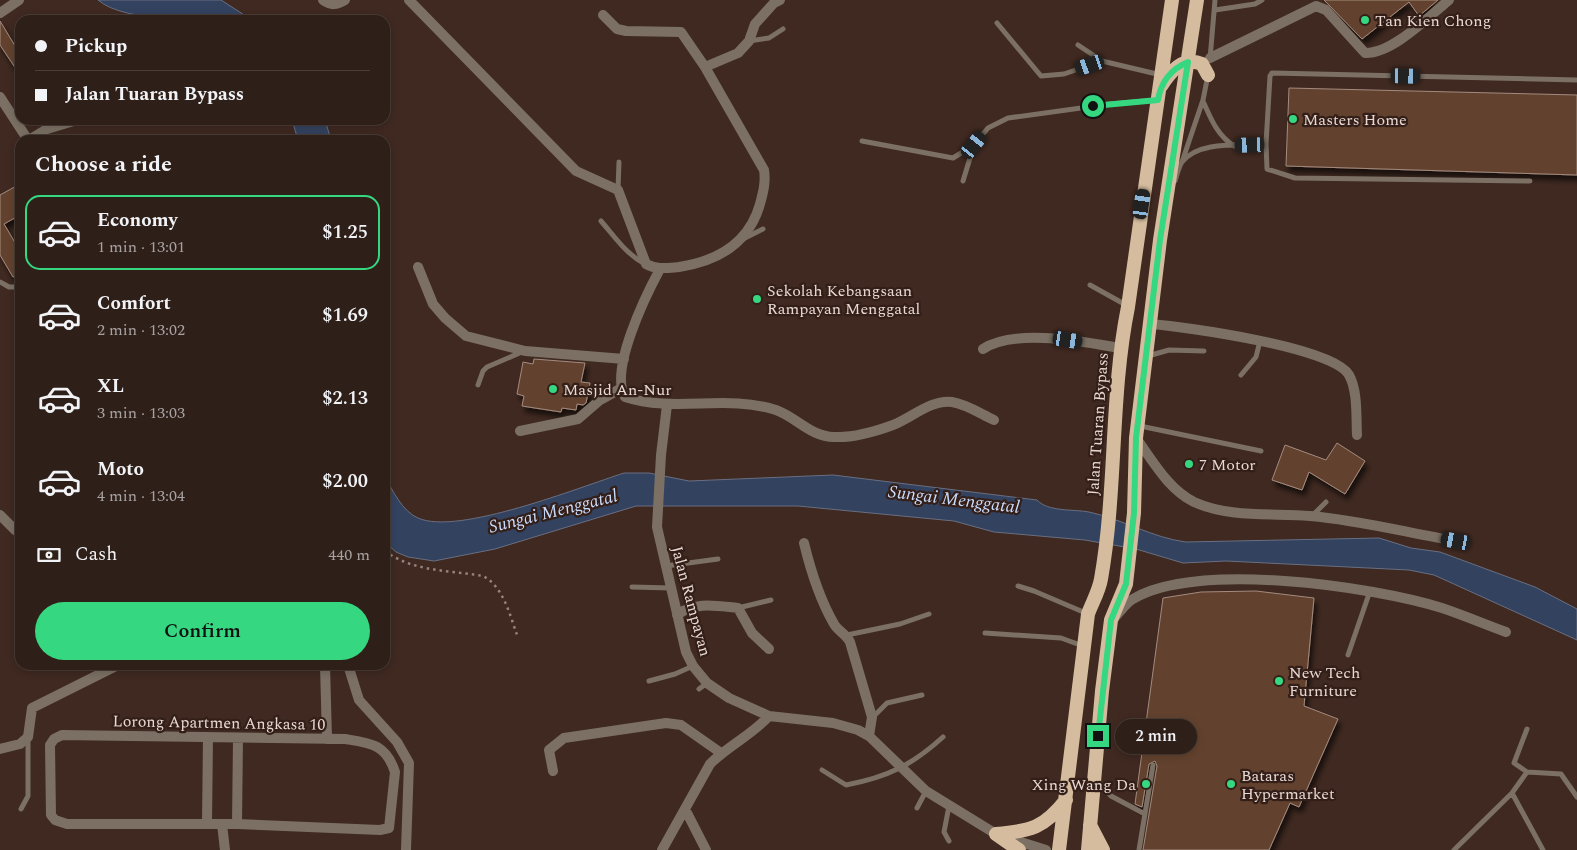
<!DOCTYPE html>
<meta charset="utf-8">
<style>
:root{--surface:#2f1f19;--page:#372722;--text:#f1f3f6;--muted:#a7a2a2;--line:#4a3d38;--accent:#35d881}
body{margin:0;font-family:Spectral,serif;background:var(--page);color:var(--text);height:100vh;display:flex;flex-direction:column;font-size:19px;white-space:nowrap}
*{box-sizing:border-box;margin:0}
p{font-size:16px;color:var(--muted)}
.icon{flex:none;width:28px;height:28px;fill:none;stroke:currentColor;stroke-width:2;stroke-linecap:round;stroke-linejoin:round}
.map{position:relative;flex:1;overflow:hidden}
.sheet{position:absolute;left:15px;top:135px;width:375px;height:535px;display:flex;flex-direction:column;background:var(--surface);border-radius:15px;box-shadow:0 2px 8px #0003,0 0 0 1px var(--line)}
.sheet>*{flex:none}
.top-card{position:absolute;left:15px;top:15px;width:375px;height:110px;border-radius:15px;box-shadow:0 2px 8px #0003,0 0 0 1px var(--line);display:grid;align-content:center;height:110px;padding:0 20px;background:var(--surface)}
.end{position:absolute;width:22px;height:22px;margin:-11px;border:6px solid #35d881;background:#111;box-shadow:0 0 0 2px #111}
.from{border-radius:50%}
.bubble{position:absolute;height:35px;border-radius:18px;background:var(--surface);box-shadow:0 2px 8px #0003,0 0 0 1px var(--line);font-size:16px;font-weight:600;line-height:35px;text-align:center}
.car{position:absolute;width:15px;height:30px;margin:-15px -8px;border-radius:6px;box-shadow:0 0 4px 1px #0007;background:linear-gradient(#222 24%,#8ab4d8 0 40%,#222 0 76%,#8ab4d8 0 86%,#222 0)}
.top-card b{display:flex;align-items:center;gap:18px;height:48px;font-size:19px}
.top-card b+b{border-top:1px solid var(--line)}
.top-card i{width:12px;height:12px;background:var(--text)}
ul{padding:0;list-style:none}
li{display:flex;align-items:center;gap:15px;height:75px;margin:0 10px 8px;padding:0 10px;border:2px solid transparent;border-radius:15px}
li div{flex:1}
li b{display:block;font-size:19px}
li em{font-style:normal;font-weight:600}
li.on{border-color:var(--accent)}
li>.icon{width:45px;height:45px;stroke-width:1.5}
h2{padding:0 20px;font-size:22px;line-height:60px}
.pay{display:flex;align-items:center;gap:12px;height:55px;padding:0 20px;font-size:19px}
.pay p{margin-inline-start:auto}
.action{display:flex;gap:10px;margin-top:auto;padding:10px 20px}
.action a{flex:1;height:58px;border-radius:30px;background:var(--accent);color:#111;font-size:20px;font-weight:600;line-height:58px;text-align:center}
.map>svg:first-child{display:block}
</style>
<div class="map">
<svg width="1577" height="850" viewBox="0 0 1577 850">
<defs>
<filter id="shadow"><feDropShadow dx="3" dy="5.5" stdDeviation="2.5" flood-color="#0009"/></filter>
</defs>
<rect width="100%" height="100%" fill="#3f2921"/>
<!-- water -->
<path fill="#33425f" stroke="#696f82" d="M 98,0 L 221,0 L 252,20 C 215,20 125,24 98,0 Z
M 292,120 L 325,120 L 331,140 L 298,140 Z
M 624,473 L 649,473 L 689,481 L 833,475 L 1037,500 C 1048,512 1073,509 1089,512 C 1122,519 1153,538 1186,542 L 1379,538 L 1411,548 L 1440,552 L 1535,587 L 1577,609 L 1577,640 L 1434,575 L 1409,570 L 1226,561 L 1183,563 L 1136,549 L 1085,540 L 994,532 L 954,521 L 798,506 L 636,506 L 495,549 L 434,561 L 408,557 L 396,552 L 385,542 L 385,477 C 393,491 402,511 418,518 C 458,536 580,487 624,473 Z"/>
<!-- building -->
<path fill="#62422f" stroke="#a48b7e" filter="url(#shadow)" d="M 1324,0 L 1438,0 L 1419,16 L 1409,2 L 1362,39 Z
M 0,21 L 20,54 L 20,75 L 0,45 Z
M 1289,88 L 1577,95 L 1577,175 L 1286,166 Z
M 20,184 L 20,215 L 4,224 L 20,251 L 20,273 L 13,277 L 0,255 L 0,195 Z
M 534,359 L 585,363 L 581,382 L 590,383 L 586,403 L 583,405 L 577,404 L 576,410 L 562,408 L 561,412 L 522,406 L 524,396 L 517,394 L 523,362 L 533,364 Z
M 1337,443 L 1365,461 L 1345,494 L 1309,472 L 1302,490 L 1272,480 L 1285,445 L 1326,460 Z
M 1256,591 L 1314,598 L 1304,706 L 1338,719 L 1299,807 L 1290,803 L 1269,850 L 1143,850 L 1157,766 L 1155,761 L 1149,764 L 1142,807 L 1135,804 L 1163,598 L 1201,592 Z"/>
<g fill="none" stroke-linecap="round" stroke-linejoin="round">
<!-- path -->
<path stroke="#96847d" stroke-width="2.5" stroke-dasharray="2.5 4" stroke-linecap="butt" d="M 385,551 C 413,572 449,570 483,576 C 503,586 510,615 517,635"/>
<!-- service -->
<path stroke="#7b7063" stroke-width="5" d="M 1215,10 L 1255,4 L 1262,0
M 997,23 L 1041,76 L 1064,74 L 1102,61
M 749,41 L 769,38 L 783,29
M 1078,45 L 1102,61 L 1161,75
M 1210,59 L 1215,0
M 1203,101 C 1211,119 1217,135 1234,146
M 862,141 L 953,158 L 974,145 L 988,128 L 1008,118 L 1110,104 L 1157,100
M 1266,144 L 1267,169 L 1295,178 L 1530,181
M 1182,162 L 1203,100 L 1208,75
M 963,181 L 974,145
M 1175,181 C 1177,175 1179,166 1182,162 C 1199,140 1241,146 1266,144 L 1270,76 L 1272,73 L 1577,80
M 618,189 L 619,162
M 601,221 C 615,237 626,254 645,264
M 743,239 L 763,229
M 0,282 L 9,287 L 20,287
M 1090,285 L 1126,305
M 1148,356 L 1169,350 L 1204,351
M 1241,375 L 1256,357 L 1260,341
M 478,385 L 483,371 L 487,367 L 522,352
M 1140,426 L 1261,451
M 1312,516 L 1326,502
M 666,566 L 718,559
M 1018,586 L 1034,591 L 1088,614
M 632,587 L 671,588
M 738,608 L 771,600
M 985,633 L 1061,638 L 1083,646
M 847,635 L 900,624 L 929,614
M 1348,655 L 1370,591
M 649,681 L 675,674 L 693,666
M 699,689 L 707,683
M 873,717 L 887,703 L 922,695
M 822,770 L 846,785 C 888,777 912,765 943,737
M 1527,772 L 1561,774 L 1577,797
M 1097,780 L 1111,796 L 1145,814
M 1512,793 L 1543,850
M 917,808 L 926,791
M 21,809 L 28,796 L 28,738
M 949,841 L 944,832 L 949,806
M 1139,850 L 1153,765
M 1454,850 L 1512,793 L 1527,772 L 1514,763 L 1527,729"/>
<!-- minor -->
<path stroke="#7b7063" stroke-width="10" d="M 323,0 C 331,6 337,5 345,0
M 409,0 L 576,171 L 618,190 L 646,264 C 657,270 667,268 679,267 C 718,261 749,243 760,204 C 763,193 766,182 764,170 L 705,67 L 738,53 L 749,41 L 755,24 L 774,3 L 780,0
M 0,13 L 19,0
M 603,15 L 617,29 L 626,31 L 681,32 L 705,67
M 1210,58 L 1316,6 L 1326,10 L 1365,53 C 1392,54 1428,17 1449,0
M 0,97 L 28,140
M 29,140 L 47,129 L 77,120
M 418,267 L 433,304 L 445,318 L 466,336 L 525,351 L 624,359
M 660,269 C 646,295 609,370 625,397 C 674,413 726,394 776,410 C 796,417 811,437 834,437 C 854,438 874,432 893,425 C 911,418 932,399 952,402 C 966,404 981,414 994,420
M 1151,324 C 1185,327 1333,347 1349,375 C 1358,391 1356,417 1357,435
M 983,349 C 1015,328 1084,342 1120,348
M 667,405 L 661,455 L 657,527 L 686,652 L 693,666 L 707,683 L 729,698 L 769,716 L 833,723 L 858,730 L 869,736 L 926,791 L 996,834 L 1046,850
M 520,431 L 578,419 L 600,400 L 620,389
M 1136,438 C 1153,461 1168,489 1194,502 C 1229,518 1273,513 1310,516 C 1359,520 1408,533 1456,541
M 0,515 L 15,530 L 20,531
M 804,543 C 811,572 819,598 834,624 C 838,631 846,634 850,642 L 872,717 L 869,736
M 677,615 C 695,601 717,606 738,608 L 752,633 L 769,649
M 1114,618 C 1120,612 1126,603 1133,599 C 1196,561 1372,586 1442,608 C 1463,615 1484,624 1506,632
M 325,665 L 327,739
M 348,665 L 359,700 L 397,742 L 409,763 L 406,850
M 62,735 L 345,739 C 370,743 386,744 395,772 L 389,828 L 380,830 L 237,824 L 67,824 L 55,820 L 51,815 L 50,745 L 54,739 Z
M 0,749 L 20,744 L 28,737 L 32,708 L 118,665
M 553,771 L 549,750 L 564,738 L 666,723 L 681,725 L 721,753
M 685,809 L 706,850
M 207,823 L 208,737
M 222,824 L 225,850
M 237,824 L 238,738
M 662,850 L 710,764 C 728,746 752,735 769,716"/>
<!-- trunk -->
<path stroke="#d6bc9e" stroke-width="14" d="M 1161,86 C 1171,71 1183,56 1202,64 L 1208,75
M 1090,825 L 1103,850
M 996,834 C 1031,831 1044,828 1066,800
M 996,834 L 1019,850
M 1059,850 L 1088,614 C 1092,603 1099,591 1101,579 C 1117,489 1110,396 1128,307 L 1172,0
M 1088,850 L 1102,691 L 1111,620 L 1126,584 L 1134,513 L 1136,438 L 1160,240 L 1197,0"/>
</g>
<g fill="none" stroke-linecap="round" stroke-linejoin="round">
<!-- route -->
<path stroke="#35d881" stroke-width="6" d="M 1093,106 L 1158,100 C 1161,82 1171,69 1188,62 L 1160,240 L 1136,438 L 1134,513 L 1126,584 L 1111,620 L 1098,736"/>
</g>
<!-- markers -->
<g fill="#35d881" stroke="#341f18" stroke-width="2">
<circle cx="1365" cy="20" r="5"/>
<circle cx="1293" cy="119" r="5"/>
<circle cx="757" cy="299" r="5"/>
<circle cx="553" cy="389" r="5"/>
<circle cx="1189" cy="464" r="5"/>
<circle cx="1279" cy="681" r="5"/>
<circle cx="1146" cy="784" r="5"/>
<circle cx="1231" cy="784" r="5"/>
</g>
<g text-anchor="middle" stroke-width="4.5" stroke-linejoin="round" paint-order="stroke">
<!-- poi labels -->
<g font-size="16" fill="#e8d9d4" stroke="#341f18" text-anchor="start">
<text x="1375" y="26">Tan Kien Chong</text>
<text x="1303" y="125">Masters Home</text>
<text x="767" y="296">Sekolah Kebangsaan<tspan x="767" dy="18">Rampayan Menggatal</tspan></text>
<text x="563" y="395">Masjid An-Nur</text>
<text x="1199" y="470">7 Motor</text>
<text x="1289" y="678">New Tech<tspan x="1289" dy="18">Furniture</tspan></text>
<text x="1241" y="781">Bataras<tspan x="1241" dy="18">Hypermarket</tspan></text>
<text x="1136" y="790" text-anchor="end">Xing Wang Da</text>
</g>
<!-- street labels -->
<g font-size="16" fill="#e8d9d4" stroke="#341f18">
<text transform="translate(1097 424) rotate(-86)" y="6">Jalan Tuaran Bypass</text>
<text transform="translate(692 601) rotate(75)" y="6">Jalan Rampayan</text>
<text transform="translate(219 722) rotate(1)" y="6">Lorong Apartmen Angkasa 10</text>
</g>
<!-- water labels -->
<g font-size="18" font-style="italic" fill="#cadcfd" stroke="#341f18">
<text transform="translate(954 499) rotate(7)" y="6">Sungai Menggatal</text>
<text transform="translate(553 511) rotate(-14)" y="6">Sungai Menggatal</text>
</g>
</g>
</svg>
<i class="end from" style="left:1093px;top:106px"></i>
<i class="end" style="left:1098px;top:736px"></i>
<div class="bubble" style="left:1115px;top:719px;width:82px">2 min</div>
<i class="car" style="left:1090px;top:65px;rotate:251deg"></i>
<i class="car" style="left:1406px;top:76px;rotate:91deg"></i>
<i class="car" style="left:974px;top:145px;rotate:39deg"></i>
<i class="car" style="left:1250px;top:145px;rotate:268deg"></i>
<i class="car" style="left:1142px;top:204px;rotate:8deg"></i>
<i class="car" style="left:1068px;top:340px;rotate:99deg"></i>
<i class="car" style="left:1456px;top:541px;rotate:280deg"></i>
<div class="top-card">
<b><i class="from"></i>Pickup</b>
<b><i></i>Jalan Tuaran Bypass</b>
</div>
<section class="sheet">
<h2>Choose a ride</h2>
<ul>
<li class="on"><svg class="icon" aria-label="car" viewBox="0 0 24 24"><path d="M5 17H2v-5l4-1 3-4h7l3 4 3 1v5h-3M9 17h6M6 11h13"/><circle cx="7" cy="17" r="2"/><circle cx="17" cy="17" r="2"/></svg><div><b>Economy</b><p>1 min · 13:01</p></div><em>$1.25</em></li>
<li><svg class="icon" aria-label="car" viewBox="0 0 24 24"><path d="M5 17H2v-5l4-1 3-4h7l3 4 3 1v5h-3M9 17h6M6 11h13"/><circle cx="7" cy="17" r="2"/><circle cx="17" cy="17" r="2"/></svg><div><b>Comfort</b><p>2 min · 13:02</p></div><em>$1.69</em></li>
<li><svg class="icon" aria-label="car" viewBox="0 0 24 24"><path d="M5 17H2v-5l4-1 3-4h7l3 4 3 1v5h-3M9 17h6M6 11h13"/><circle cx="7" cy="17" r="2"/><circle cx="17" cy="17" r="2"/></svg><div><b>XL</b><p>3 min · 13:03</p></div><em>$2.13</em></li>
<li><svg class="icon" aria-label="car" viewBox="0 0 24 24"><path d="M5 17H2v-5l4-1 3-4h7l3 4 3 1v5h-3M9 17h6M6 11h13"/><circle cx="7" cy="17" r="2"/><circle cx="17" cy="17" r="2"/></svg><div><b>Moto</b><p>4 min · 13:04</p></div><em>$2.00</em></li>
</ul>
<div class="pay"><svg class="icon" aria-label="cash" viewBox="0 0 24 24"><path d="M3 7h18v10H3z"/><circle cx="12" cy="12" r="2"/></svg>Cash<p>440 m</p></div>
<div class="action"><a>Confirm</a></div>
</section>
</div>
